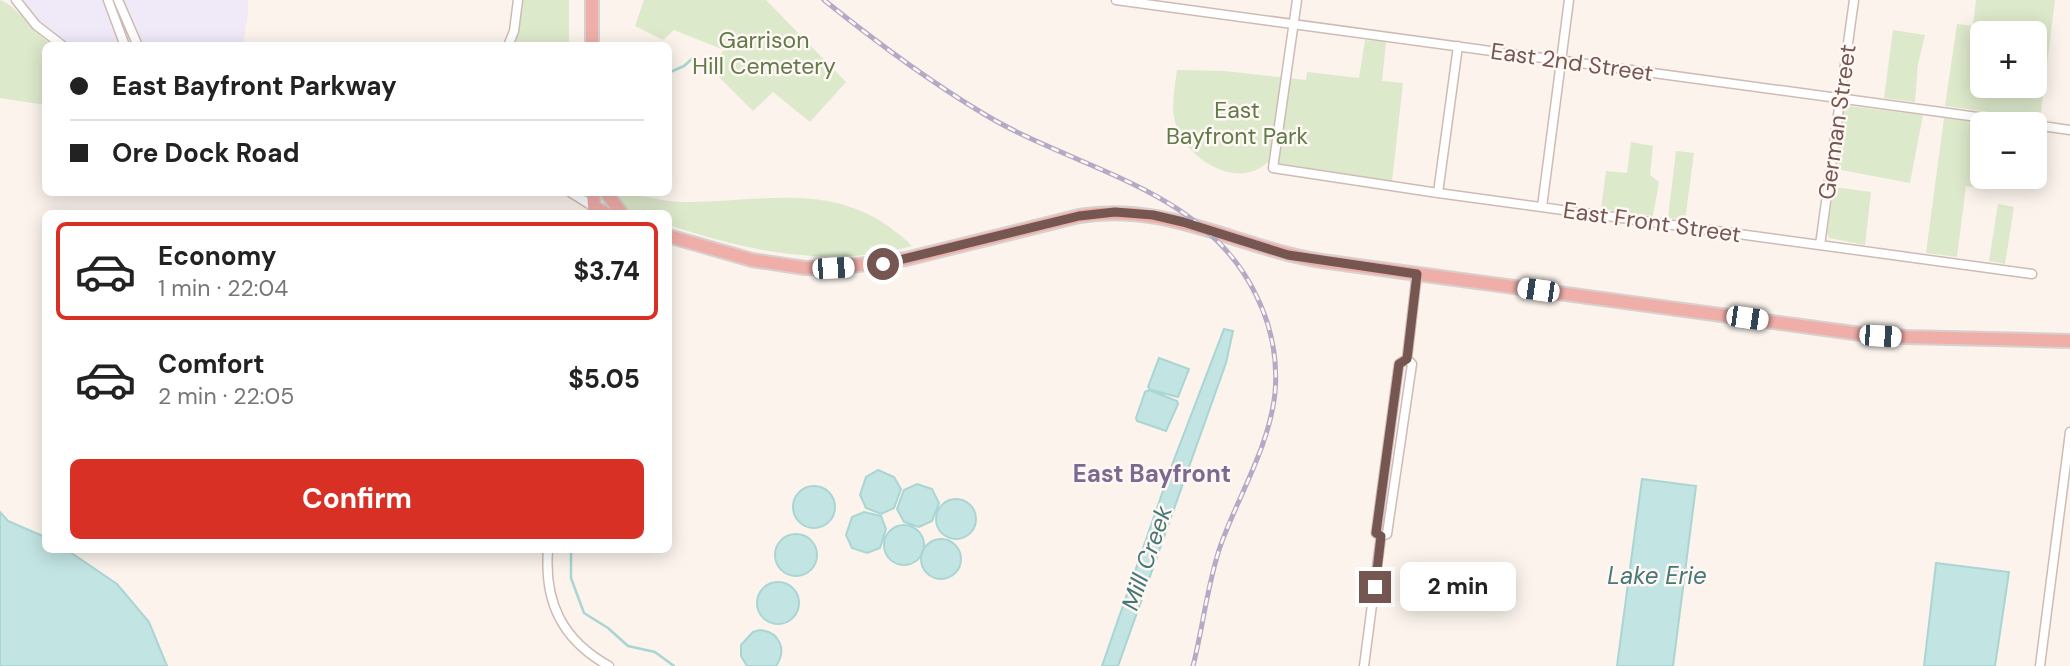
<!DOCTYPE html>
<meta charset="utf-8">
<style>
:root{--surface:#fff;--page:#f2f2f2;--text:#222;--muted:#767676;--line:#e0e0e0;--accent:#d93025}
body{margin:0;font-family:"DM Sans",sans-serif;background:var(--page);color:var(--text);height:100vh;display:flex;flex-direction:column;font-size:26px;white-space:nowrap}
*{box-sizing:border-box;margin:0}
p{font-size:23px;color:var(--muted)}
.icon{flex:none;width:38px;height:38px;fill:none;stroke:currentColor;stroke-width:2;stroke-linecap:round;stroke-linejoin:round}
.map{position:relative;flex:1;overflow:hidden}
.panel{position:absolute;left:42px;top:210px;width:630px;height:343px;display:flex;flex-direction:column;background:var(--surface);border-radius:10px;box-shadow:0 4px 18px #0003}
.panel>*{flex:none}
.hud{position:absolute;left:42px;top:42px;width:630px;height:154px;border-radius:10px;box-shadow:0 4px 18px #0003;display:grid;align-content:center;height:154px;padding:0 28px;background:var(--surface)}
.tools{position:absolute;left:1970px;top:21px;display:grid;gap:14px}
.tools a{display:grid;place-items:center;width:77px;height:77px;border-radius:10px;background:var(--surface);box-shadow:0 4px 18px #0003;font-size:35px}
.end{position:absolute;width:32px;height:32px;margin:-16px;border:9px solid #755650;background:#fff;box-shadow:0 0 0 4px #fff}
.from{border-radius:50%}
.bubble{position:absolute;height:49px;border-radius:10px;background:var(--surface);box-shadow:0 4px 18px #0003;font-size:23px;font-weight:700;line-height:49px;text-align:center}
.car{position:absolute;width:21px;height:42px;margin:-21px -10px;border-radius:9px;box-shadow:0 0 5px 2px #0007;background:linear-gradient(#fff 24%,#345 0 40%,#fff 0 76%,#345 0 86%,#fff 0)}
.hud b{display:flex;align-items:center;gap:24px;height:66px;font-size:26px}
.hud b+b{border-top:2px solid var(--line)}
.hud i{width:18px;height:18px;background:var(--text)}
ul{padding:12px 0 0;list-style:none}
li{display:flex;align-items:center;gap:21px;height:98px;margin:0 14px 10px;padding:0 14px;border:4px solid transparent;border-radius:10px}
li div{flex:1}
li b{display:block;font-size:26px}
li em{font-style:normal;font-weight:700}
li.active{border-color:var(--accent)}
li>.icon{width:63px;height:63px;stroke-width:1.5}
.primary-button{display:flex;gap:14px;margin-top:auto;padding:14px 28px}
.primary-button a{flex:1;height:80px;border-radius:10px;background:var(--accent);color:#fff;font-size:28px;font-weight:700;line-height:80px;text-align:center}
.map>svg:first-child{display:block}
</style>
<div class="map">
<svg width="2070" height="666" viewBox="0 0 2070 666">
<rect width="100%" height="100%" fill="#fbf3ec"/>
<!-- education -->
<path fill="#efe9f8" d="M 21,0 L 248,0 L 248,12 L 243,45 L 72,45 L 44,29 Z"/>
<!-- green -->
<path fill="#dde9cb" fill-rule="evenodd" d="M 0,0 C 16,5 35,34 52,45 L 46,46 L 45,105 L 0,98 Z
M 522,0 L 569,0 L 569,45 L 514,46 Z
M 644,0 L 766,0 L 846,82 L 810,122 L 773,92 L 753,111 L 710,68 L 724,50 L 674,30 L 663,40 L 635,26 Z
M 1976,0 L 2055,0 L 2040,119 L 1945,106 L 1957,24 L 1973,26 ZM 1983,33 L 2035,33 L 2035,86 L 1983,86 Z
M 1893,30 L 1925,35 L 1918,64 L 1915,102 L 1884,98 Z
M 1365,40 L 1386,42 L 1382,81 L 1403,83 L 1392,181 L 1268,162 C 1237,191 1187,159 1176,125 C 1170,108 1175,88 1177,70 L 1224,71 L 1306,80 L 1307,72 L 1359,78 Z
M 1848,106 L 1923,115 L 1910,183 L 1836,169 L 1844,110 Z
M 1944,118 L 1988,123 L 1983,124 L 1983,165 L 1980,188 L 1966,186 L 1957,257 L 1926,253 Z
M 1631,142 L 1653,146 L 1650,175 L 1659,182 L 1653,216 L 1601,209 L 1606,171 L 1627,173 Z
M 1676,151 L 1694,153 L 1685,220 L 1668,218 Z
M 1834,187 L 1871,192 L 1865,245 L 1829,238 L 1827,233 Z
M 610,193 C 637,192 662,203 689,202 C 774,201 844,179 912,246 C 830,269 747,251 669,225 L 668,214 L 634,213 L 626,211 Z
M 1998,204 L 2014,207 L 2005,264 L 1989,261 Z"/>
<!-- water -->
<path fill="#c2e4e2" stroke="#a9d5d3" stroke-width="2" d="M 1224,329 L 1233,331 L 1226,363 L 1118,666 L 1102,666 L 1172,465 Z
M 1159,358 L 1189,369 L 1178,397 L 1151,390 L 1148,387 Z
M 1149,390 L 1177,401 L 1178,404 L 1166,431 L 1137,421 L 1136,418 L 1145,392 Z
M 878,470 L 894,477 L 901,489 L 894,508 L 881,514 L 866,508 L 860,495 L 866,477 Z
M 1642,479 L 1696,486 L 1673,666 L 1617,666 Z
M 917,484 L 932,489 L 939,503 L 932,521 L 919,527 L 904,522 L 897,509 L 904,490 Z
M793 507a21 21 0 1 1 42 0a21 21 0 1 1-42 0Z
M936 519a20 20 0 1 1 40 0a20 20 0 1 1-40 0Z
M 0,512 L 8,521 L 45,537 L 46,550 L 67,550 L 117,584 L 149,622 L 167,666 L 0,666 Z
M 864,512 L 881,516 L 886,529 L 880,548 L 867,553 L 852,548 L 846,535 L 852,517 Z
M884 545a20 20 0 1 1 40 0a20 20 0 1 1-40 0Z
M775 555a21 21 0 1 1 42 0a21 21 0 1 1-42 0Z
M921 559a20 20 0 1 1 40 0a20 20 0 1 1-40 0Z
M 1936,563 L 2009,572 L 1995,666 L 1924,666 Z
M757 603a21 21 0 1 1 42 0a21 21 0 1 1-42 0Z
M 760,630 C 780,632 787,650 776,666 L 747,666 L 741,656 L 741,645 L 753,632 Z"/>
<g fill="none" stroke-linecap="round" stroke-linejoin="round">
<!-- stream -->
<path stroke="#a9d5d3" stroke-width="2.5" d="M 668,73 L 684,66 L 694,57
M 571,550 L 571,578 L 584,613 L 608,628 L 628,646 L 655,652 L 674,666"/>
<!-- minor casing -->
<g stroke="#cfbbb5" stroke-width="11">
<path id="minor" d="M 16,0 L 36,25 L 63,46
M 108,0 L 125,46
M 118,0 L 138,46
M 1116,0 L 2029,124
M 1297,0 L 1273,168 L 1438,193 L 2032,274
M 508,46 L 514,31 L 518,0
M 2035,125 L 2070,130
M 570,192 L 594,207
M 1438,193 L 1458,46
M 1542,207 L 1569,0
M 1820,245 L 1854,0
M 1407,359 L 1417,273
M 1381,536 L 1387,534 L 1412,364 L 1407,359
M 548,550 C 544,602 562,640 609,666
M 1364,666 L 1381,536 L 1376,533 L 1399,364 L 1407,359
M 2040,666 L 2070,432"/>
</g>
<!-- highway casing -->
<g stroke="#d8d0ce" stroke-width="16">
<path id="highway" d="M 592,46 L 592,0
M 593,192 L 594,207 L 607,214
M 606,192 L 622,214
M 668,236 L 752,260 L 805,268 L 833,268 L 906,259 L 1079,216 C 1166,201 1238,248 1322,261 L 1861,334 L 1906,337 L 2070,341"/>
</g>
<!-- minor -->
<use href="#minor" stroke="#fff" stroke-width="8"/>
<!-- highway -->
<use href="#highway" stroke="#f0aea9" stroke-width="12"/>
<!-- rail casing -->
<g stroke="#b4aac6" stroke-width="5">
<path id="rail" d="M 824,0 C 875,41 929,81 984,114 C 1078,171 1204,187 1256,295 C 1271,325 1278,359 1275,393 C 1269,448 1238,496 1220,547 C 1207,586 1203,627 1193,666"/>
</g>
<!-- rail -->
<use href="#rail" stroke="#fef7f3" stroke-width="2.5" stroke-dasharray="8" stroke-linecap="butt"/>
</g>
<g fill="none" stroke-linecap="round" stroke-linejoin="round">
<!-- route -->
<path stroke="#755650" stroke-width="9" d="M 883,264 L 1079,216 L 1115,212 L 1153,215 L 1183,222 L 1288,255 L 1417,274 L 1407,359 L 1399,364 L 1376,533 L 1381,536 L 1375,587"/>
</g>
<g text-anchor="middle" stroke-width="5" stroke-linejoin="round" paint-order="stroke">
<!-- park labels -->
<g font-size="23" fill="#617a49" stroke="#fef7f3">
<text x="764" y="48">Garrison<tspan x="764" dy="26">Hill Cemetery</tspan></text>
<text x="1237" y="118">East<tspan x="1237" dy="26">Bayfront Park</tspan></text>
</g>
<!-- street labels -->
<g font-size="23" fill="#755650" stroke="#fef7f3">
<text transform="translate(1572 62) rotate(8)" y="8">East 2nd Street</text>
<text transform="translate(1837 122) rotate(-82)" y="8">German Street</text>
<text transform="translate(1652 222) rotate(8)" y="8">East Front Street</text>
</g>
<!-- neighbourhood labels -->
<g font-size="24" font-weight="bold" fill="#7b6990" stroke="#fef7f3">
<text x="1152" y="482">East Bayfront</text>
</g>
<!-- water labels -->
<g font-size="24" font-style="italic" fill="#457877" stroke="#fef7f3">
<text transform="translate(1147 558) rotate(-71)" y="8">Mill Creek</text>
<text x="1657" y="584">Lake Erie</text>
</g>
</g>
</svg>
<div class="tools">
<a>+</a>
<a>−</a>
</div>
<i class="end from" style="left:883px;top:264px"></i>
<i class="end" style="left:1375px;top:587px"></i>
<div class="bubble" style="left:1400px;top:562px;width:116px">2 min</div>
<i class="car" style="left:833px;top:268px;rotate:87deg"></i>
<i class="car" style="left:1538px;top:290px;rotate:278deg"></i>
<i class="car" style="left:1747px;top:318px;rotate:98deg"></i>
<i class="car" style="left:1880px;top:336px;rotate:94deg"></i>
<div class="hud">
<b><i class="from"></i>East Bayfront Parkway</b>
<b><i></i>Ore Dock Road</b>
</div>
<section class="panel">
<ul>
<li class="active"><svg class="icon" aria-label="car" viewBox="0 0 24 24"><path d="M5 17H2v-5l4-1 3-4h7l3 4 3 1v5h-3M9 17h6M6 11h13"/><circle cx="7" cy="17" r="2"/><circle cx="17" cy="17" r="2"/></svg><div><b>Economy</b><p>1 min · 22:04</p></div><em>$3.74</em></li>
<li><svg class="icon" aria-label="car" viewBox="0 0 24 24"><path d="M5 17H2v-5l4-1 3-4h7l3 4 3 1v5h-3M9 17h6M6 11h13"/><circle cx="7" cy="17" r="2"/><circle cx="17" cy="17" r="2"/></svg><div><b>Comfort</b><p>2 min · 22:05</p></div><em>$5.05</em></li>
</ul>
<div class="primary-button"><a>Confirm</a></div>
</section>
</div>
